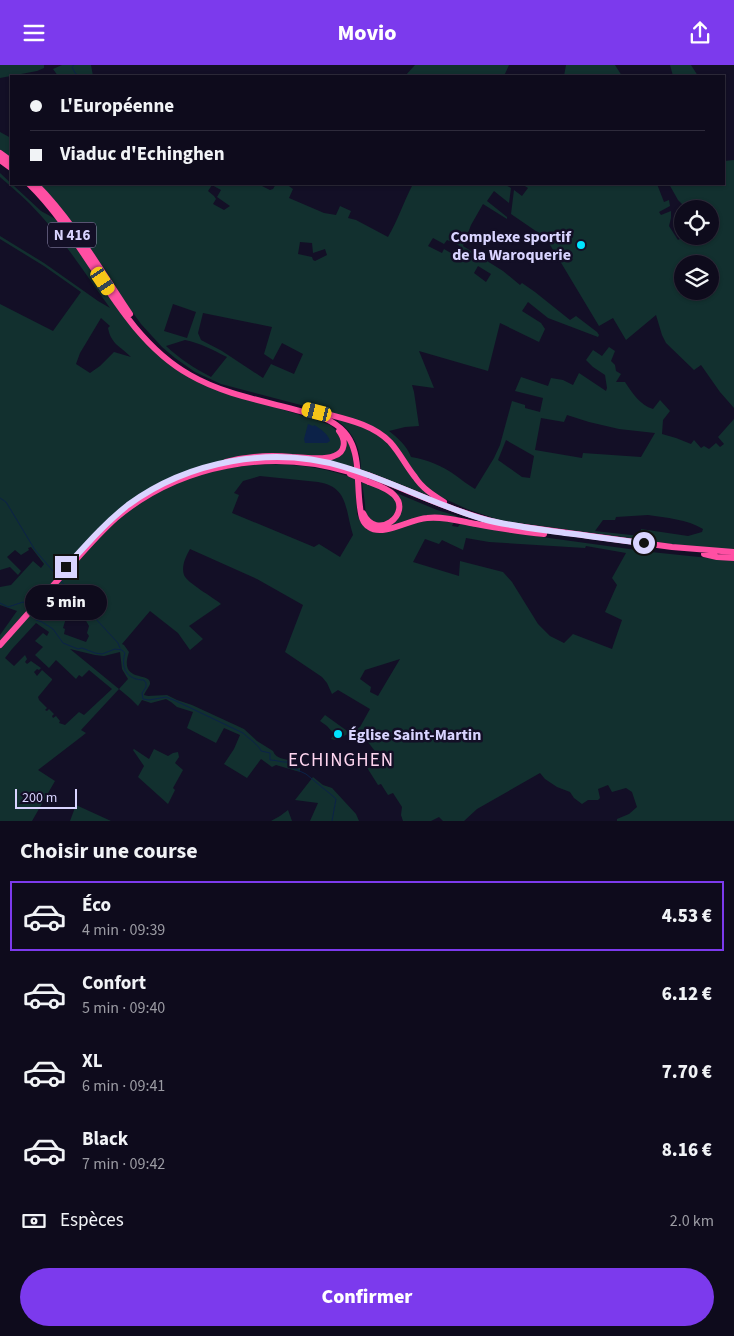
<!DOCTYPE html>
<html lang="fr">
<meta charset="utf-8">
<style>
:root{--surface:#0e0b1c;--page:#1c1929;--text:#f1f3f6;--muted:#9b9ba3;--line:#2e2b3b;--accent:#7c3aed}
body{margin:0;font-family:"Source Sans 3",sans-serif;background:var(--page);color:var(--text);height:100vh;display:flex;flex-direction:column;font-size:19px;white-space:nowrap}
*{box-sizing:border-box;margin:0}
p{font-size:16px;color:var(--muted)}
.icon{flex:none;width:28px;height:28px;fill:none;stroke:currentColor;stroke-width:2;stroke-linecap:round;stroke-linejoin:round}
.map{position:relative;height:756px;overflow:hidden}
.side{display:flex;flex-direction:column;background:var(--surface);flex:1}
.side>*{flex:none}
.banner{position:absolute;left:10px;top:10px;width:715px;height:110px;border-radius:0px;box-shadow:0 1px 4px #0004,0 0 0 1px var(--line);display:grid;align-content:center;height:110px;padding:0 20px;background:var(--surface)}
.tools{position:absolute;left:674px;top:135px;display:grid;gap:10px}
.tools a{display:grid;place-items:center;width:45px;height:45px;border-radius:50%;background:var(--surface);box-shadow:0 1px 4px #0004,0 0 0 1px var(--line);font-size:25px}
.scale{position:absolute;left:15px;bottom:12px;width:62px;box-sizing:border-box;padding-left:5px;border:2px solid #d9d4ff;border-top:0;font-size:14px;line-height:18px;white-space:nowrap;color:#d9d4ff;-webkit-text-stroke:4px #130f26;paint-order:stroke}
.end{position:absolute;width:22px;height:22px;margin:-11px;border:6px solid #d9d4ff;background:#111;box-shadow:0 0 0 2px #111}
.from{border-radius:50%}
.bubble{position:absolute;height:35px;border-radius:18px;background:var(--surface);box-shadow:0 1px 4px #0004,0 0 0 1px var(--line);font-size:16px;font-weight:800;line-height:35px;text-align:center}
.car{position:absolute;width:15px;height:30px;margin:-15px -8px;border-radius:6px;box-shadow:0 0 4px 1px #0007;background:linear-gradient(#f5c518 24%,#345 0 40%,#f5c518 0 76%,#345 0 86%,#f5c518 0)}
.banner b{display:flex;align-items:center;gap:18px;height:48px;font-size:19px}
.banner b+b{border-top:1px solid var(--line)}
.banner i{width:12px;height:12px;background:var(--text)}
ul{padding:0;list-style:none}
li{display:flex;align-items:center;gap:15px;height:70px;margin:0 10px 8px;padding:0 10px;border:2px solid transparent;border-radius:0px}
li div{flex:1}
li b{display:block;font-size:19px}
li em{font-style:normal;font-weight:800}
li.selected{border-color:var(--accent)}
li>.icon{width:45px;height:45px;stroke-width:1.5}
h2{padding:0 20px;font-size:22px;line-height:60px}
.pay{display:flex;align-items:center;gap:12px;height:55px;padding:0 20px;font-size:19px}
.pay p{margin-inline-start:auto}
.button{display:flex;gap:10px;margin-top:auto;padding:10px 20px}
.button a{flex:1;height:58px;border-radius:30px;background:var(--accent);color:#fff;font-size:20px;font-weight:800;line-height:58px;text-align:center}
header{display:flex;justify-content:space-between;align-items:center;height:65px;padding:0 20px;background:var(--accent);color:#fff;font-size:22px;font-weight:800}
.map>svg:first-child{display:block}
</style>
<header><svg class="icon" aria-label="menu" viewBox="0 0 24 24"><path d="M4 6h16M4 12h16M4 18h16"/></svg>Movio<svg class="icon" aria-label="share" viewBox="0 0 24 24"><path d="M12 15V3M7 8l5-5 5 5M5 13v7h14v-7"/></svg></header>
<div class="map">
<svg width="734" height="756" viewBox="0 0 734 756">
<rect width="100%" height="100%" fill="#130f26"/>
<!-- green -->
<path fill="#12302f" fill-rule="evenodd" d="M 0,0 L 44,0 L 44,3 L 37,6 L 0,13 Z
M 62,0 L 91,0 L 93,11 L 58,11 L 53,4 Z
M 415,0 L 509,0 L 504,11 L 405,11 Z
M 566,0 L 615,0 L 622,11 L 564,11 Z
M 670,0 L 691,0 L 698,11 L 673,11 Z
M 0,67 L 11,73 L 11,94 L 0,86 Z
M 734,95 L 734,343 L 720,327 L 701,300 L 694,305 L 666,278 L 662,270 L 656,250 L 626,275 L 613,253 L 599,261 L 560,196 L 557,194 L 555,191 L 556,190 L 546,173 L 511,149 L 514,125 L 522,131 L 528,123 L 522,119 L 657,119 L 664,137 L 669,135 L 670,141 L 659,147 L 661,150 L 671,146 L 671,153 L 669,161 L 678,175 L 684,171 L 710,171 L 710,144 L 687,144 L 678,135 L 669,119 L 724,119 L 724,96 ZM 682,199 L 710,199 L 710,226 L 682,226 Z
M 0,108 L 41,146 L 59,156 L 147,279 L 158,290 L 180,307 L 261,338 L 320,356 L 330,360 L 345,372 L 351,382 L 354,402 L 325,395 L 234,392 L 205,400 L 208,408 C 255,395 309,396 356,414 L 357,449 L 362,460 C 369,450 363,429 362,417 L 394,427 L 437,445 L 457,451 L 452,461 L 458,462 L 460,459 L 542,472 L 651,487 L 699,492 L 734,495 L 734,756 L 617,756 L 617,754 L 629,749 L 637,742 L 632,727 L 626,723 L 612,727 L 608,720 L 598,724 L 600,733 L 598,735 L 588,735 L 582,739 L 574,733 L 570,727 L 557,722 L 545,714 L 540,708 L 477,744 L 464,756 L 443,756 L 439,752 L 431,756 L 403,756 L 401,750 L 402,742 L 393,728 L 388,730 L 381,719 L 378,720 L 366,701 L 378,690 L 364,672 L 357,673 L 350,668 L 335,675 L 331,674 L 334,669 L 327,661 L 320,656 L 325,650 L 350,668 L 360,662 L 370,644 L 338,625 L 332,629 L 327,618 L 322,612 L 285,587 L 303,540 L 257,514 L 190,484 C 186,491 181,501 184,510 C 187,518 213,532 221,539 L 189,561 L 203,574 L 190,585 L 178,568 L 150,546 L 122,579 L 124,580 L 129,587 C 118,619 152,606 150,619 C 149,622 145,627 144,630 L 148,631 L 167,630 L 177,635 L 192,640 L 244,664 L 257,676 L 273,686 C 276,694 285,694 293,696 L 294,700 L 300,703 L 300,707 L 276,700 L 272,702 L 261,694 L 247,713 L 224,699 L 234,684 L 240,670 L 224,663 L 216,678 L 187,663 L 193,647 L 177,642 L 171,637 L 166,634 L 151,638 L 142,635 L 138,641 L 131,634 L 119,624 L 81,665 L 86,668 L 81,672 L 38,705 L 55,716 L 32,756 L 0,756 L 0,570 L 17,546 L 0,540 L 0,522 L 11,520 L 33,496 L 41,503 L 44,499 L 31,482 L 28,483 L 29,485 L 21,490 L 15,485 L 7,492 L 21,506 L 18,510 L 10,502 L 0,505 L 0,239 L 53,266 L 81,227 L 44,201 L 0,174 L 0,171 L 44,198 L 98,236 L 110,243 C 84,207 60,169 29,138 C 20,129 10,121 0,112 ZM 101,253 L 110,261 L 108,263 C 111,279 120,281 131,292 L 114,287 L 100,301 L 90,308 L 76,299 L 80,288 ZM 260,411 L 318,417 C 349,422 345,445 353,470 L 340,492 L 319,479 L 314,482 L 232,448 L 239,430 L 234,428 L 243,416 ZM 466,473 L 489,477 L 585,483 L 586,481 L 626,488 L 612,513 L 617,520 L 605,547 L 622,555 L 612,584 L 573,569 L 564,578 L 550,571 L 538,559 L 512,517 L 503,507 L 460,496 L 459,511 L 413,497 L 425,474 L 439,479 L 442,475 L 463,485 ZM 66,553 L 85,554 L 89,561 L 87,568 L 89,571 L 86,577 L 64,569 L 65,564 L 63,563 ZM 36,558 L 49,567 L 47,571 L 43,568 L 35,576 L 43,582 L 35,590 L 49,603 L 56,595 L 76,614 L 79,610 L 82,612 L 89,605 L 112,624 L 84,650 L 79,647 L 65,660 L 59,658 L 60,656 L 56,651 L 53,653 L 52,651 L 54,649 L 49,644 L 47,646 L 45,645 L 47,643 L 39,635 L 38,632 L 52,615 L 52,614 L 42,605 L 37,611 L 34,607 L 37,604 L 39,605 L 41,603 L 31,596 L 27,599 L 25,597 L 27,594 L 25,590 L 14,601 L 5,593 L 12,584 ZM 70,584 L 95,590 L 104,591 L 120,587 L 122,604 L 128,614 L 119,624 ZM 400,594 L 378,631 L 370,627 L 371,622 L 360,614 L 365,605 Z
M 40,119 L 260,119 L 260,120 L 270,125 L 273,124 L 276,119 L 286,119 L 293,124 L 289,133 L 324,148 L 336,150 L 340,141 L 351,146 L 348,153 L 356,155 L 388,172 C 398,155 404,136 413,119 L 504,119 L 511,123 L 509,138 L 494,126 L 487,136 L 507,152 L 507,154 L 483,139 L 471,160 L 463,181 L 503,206 L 520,220 L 522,218 L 535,227 L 570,255 L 576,251 L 597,267 L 599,270 L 598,272 L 548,253 L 528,237 L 522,246 L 541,258 L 545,264 L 539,277 L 500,258 L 488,306 L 419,286 L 434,323 L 412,320 L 414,327 L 419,361 L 405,362 L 389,366 C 398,373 407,381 411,392 C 426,394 443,401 455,410 C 462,415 468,420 475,424 L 494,393 L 500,380 L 512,336 L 525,340 L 525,343 L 540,347 L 543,333 L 515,326 L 521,312 L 548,321 L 551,313 L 563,315 L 573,320 L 579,308 L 606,326 L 607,323 L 605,310 L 593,302 L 586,295 L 593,285 L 602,291 L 609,282 L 615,286 L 611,296 L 615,300 L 616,306 L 621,309 L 616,317 L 625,317 C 633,329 640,340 653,344 L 660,335 L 670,346 L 663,355 L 662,369 L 676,373 L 691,379 L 694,375 L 701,383 L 704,381 L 709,384 L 716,378 L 720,382 L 724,379 L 718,372 L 734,354 L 734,485 L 707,484 L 511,457 L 496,454 L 467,444 L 443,433 L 432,432 L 361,405 C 361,384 354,368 338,356 L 339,350 L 221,319 L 195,307 L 175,293 L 162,282 L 141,259 ZM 212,120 L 221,125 L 217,132 L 230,141 L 224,145 L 213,139 L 216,134 L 214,131 L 208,126 ZM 433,173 L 444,179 L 447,175 L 460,181 L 456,191 L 444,184 L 442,188 L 428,181 ZM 300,177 L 312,178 L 313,188 L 325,184 L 327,190 L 315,196 L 313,195 L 312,192 L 298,189 ZM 478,201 L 491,209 L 486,217 L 474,208 ZM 173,239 L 196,247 L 187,273 L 164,266 ZM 203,248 L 272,262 L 264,289 L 273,295 L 282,278 L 303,289 L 294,309 L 271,299 L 263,313 L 222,286 L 201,275 L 198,268 ZM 185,275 C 200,278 213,285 227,292 L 211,312 C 194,303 180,294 166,281 ZM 567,350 L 589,357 L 619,364 L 655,368 L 641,392 L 583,388 L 582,393 L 535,385 L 541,353 L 564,357 ZM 506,375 L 534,391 L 530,413 L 522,412 L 498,395 ZM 648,450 C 666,453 687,454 703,464 L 702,467 L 688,471 L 641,464 L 640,471 L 595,466 L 603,455 L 615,455 L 616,452 Z
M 134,684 L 149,694 L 154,684 L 168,691 L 173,688 L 178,687 L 179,692 L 175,698 L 183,705 L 173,723 L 175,725 L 168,739 L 138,712 L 144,701 L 133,685 Z
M 313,712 L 323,720 L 332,723 L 356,749 L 359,756 L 310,756 L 318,738 L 295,735 Z
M 76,740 L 111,756 L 70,756 Z
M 288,745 L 292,756 L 271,756 L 280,751 Z"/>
<!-- water -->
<path fill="#0c2248" d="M 308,359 L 313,361 L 314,360 C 320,363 329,370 330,376 L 327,378 L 305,378 L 304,374 Z"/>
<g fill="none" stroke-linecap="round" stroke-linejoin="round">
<!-- stream -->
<path stroke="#0c2248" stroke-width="1" d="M 74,0 L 72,2 L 75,8 L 79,11
M 0,433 L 6,437 L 35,485 L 58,512
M 60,515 L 118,578 L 120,583
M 0,538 L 8,542 L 23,537 L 25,538 L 28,544
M 32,550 L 36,555 L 42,557 L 53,564 L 63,578 L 78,584 L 82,583 L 95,588 L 102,589 L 115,584 L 122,585 L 125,588 C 120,604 128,615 144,615 L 146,618 L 146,622 L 142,628 L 143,634 L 149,635 L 166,632 L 176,636 L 243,668 C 248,673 259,680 261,686 L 270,688 L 270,695 C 277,695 282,698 290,697 L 291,702 L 306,709 L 334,732 L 336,734 L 332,756"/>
<!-- highway -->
<path stroke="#ff4fa3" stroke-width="6" d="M 0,88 L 11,96
M 0,95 L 11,103
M 29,119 C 88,176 118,270 190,310 C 230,333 278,338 321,352 C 365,368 355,405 360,442 C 361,450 362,458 369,462 C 383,472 410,454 427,453 C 443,451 460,456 476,459 C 498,463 521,467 544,469
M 36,119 C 74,157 100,205 130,249
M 319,347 C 344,354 371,358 390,377 C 400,388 406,401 415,412 C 422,423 433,430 444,437
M 226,397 C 248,391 270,390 292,392 C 305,392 322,396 334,391 C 346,387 346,375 339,366
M 368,410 C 413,427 456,448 503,459 L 672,482 L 734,487
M 363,448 C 376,477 413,449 394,430 C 387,423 377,420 369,417
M 704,489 L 717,492 L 734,493
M 0,580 C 22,555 44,531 66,506 C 82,488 98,469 116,453 C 180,399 270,383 349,407"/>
<!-- highway-bridge -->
<path stroke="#ff4fa3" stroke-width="6" d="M 349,404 L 368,410
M 350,409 L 369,417"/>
</g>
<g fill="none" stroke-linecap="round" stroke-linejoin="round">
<!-- route -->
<path stroke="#d9d4ff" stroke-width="6" d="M 66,502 C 86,480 105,458 128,440 C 188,396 272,380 344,402 C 392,416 435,440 483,454 C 509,461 537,464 565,468 C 591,471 617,475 644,478"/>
</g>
<!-- markers -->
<g fill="#00e5ff" stroke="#130f26" stroke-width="2">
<circle cx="581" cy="180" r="5"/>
<circle cx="338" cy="669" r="5"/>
</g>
<g text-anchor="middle" stroke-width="5" stroke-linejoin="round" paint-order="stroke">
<!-- shield labels -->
<rect fill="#130f26" stroke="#9e99be" stroke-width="1" x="48" y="157.5" width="48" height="25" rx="4"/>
<g font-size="15" font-weight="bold" fill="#d9d4ff">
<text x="72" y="175">N 416</text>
</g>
<!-- poi labels -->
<g font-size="16" font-weight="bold" fill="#d9d4ff" stroke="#130f26" text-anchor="end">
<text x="571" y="177">Complexe sportif<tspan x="571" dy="18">de la Waroquerie</tspan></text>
<text x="348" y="675" text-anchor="start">Église Saint-Martin</text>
</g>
<!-- quarter labels -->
<g font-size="19" letter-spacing="1" fill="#ffd6f0" stroke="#130f26">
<text x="341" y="701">ECHINGHEN</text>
</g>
</g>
</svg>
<div class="tools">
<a><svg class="icon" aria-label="locate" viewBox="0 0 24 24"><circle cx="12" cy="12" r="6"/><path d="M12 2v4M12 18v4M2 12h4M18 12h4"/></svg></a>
<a><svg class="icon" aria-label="layers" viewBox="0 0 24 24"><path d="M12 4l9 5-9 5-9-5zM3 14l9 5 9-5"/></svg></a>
</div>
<div class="scale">200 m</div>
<i class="end from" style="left:644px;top:478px"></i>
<i class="end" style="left:66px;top:502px"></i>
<div class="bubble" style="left:25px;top:520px;width:82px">5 min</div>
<i class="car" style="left:103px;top:216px;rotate:146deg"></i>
<i class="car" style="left:317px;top:347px;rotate:284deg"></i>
<div class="banner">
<b><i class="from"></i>L'Européenne</b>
<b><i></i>Viaduc d'Echinghen</b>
</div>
</div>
<section class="side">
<h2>Choisir une course</h2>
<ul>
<li class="selected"><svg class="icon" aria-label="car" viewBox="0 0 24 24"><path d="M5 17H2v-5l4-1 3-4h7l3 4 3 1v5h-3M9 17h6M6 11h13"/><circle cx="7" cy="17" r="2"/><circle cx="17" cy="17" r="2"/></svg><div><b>Éco</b><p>4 min · 09:39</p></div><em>4.53 €</em></li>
<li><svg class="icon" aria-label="car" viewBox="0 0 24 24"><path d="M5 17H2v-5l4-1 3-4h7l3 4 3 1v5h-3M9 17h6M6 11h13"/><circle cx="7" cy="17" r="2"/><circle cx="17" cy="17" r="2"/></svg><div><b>Confort</b><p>5 min · 09:40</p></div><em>6.12 €</em></li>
<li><svg class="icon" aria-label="car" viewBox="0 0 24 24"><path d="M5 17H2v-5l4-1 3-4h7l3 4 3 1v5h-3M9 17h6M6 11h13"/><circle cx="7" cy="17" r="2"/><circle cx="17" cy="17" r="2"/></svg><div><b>XL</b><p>6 min · 09:41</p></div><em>7.70 €</em></li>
<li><svg class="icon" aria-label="car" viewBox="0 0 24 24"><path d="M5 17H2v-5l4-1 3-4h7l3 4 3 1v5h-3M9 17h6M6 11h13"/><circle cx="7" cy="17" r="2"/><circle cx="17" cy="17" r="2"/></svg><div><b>Black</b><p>7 min · 09:42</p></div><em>8.16 €</em></li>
</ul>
<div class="pay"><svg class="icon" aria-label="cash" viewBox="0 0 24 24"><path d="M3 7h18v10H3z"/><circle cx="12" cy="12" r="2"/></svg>Espèces<p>2.0 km</p></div>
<div class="button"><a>Confirmer</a></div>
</section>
